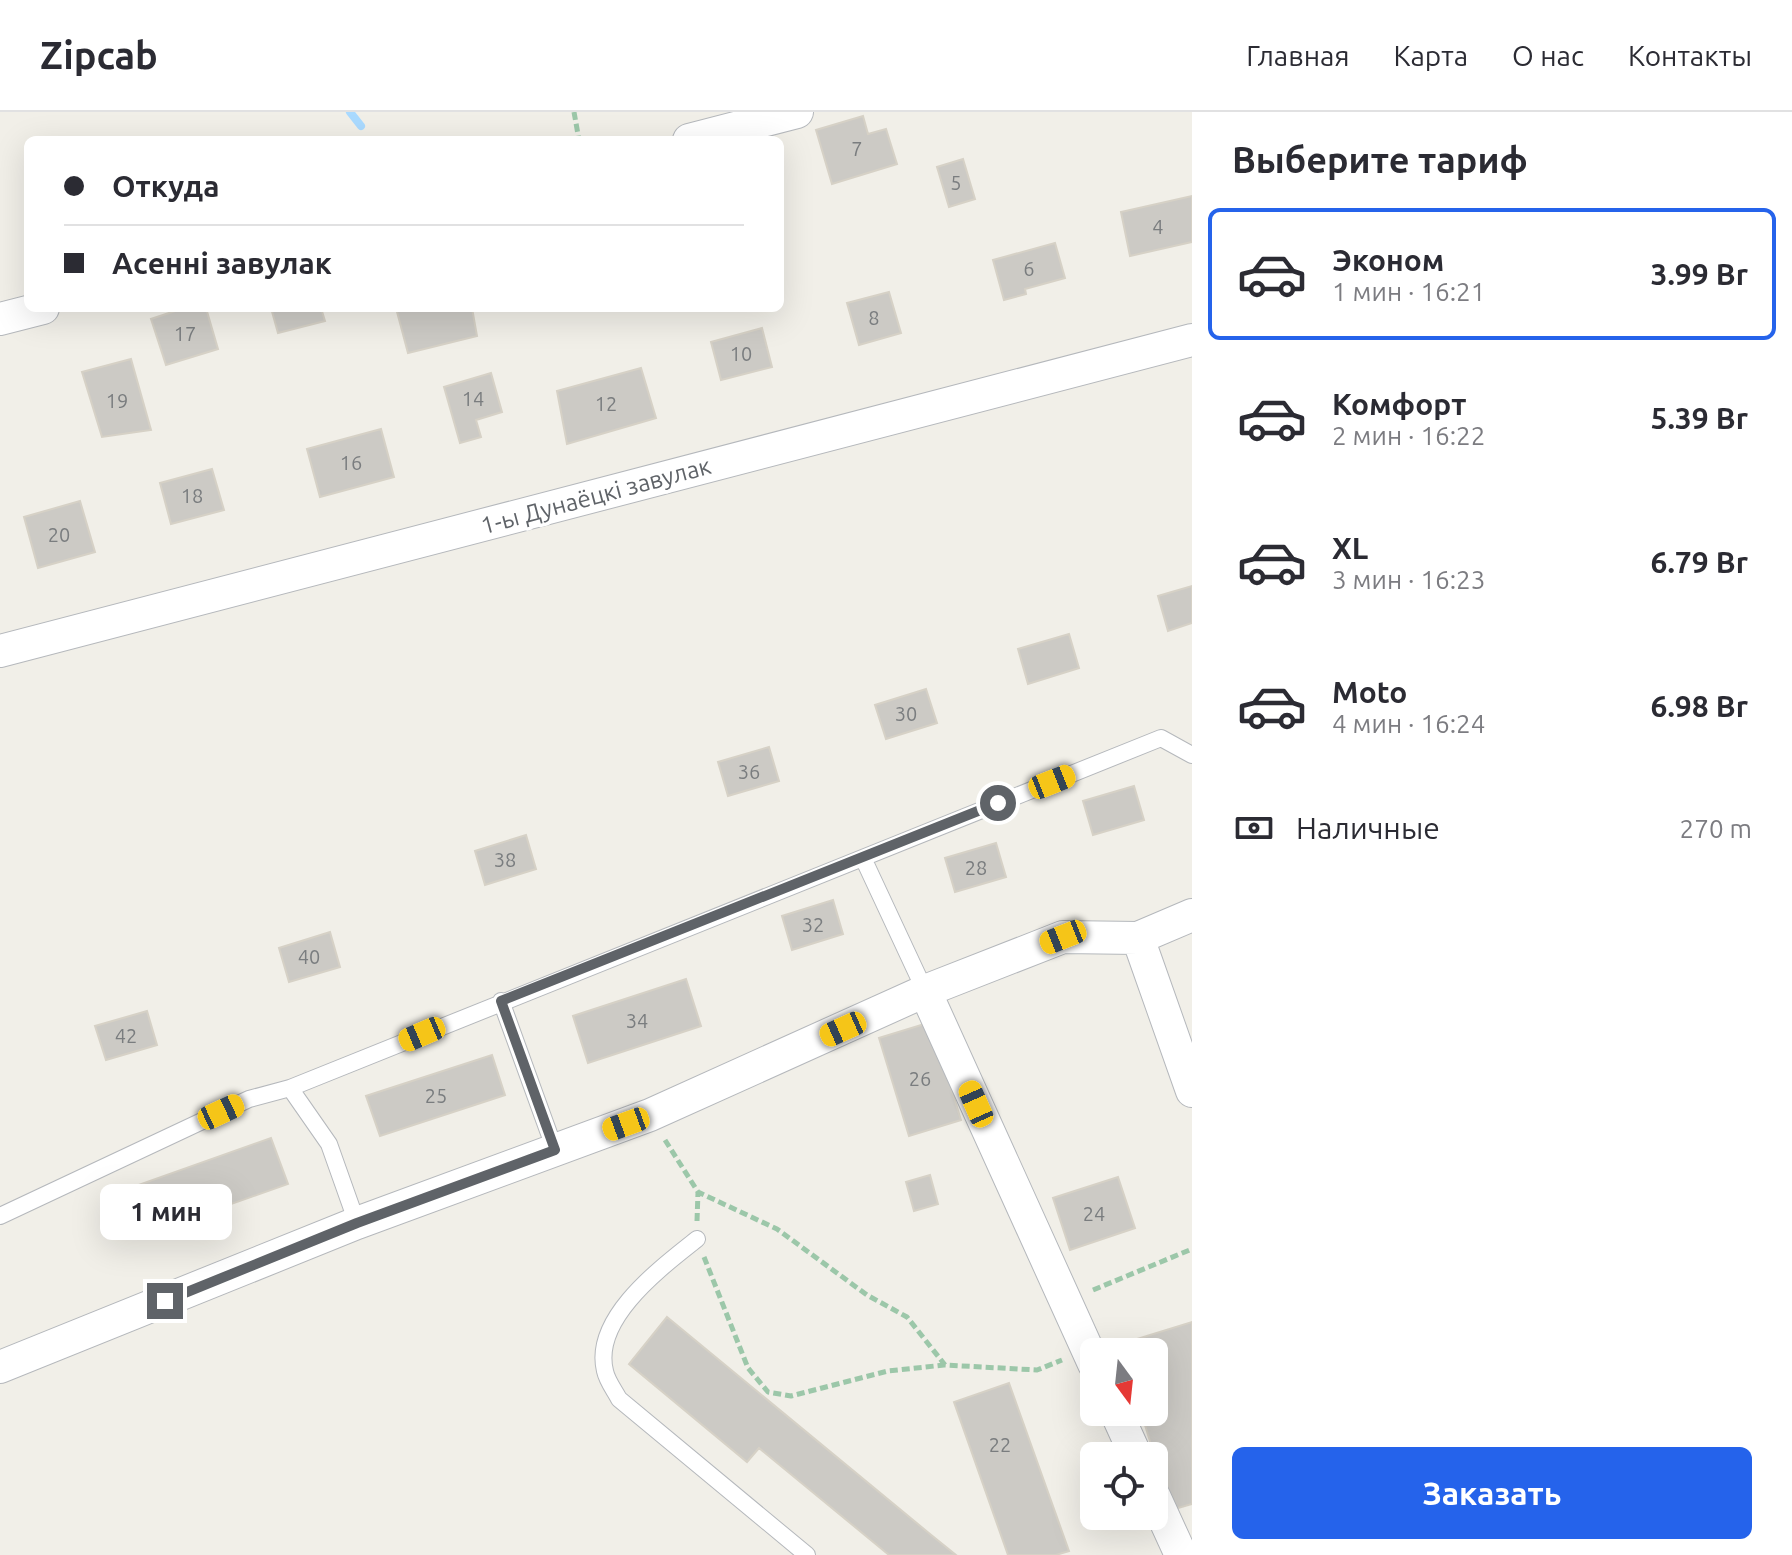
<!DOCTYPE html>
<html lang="ru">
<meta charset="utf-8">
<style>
:root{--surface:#fff;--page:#f7f7f7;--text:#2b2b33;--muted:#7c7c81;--line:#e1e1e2;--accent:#2563eb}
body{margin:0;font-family:Ubuntu,sans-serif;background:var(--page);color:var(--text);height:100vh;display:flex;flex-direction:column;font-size:30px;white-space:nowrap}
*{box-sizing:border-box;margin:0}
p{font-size:26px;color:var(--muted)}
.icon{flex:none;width:44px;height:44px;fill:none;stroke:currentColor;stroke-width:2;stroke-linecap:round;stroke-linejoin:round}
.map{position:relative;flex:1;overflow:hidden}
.side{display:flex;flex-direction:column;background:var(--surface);width:600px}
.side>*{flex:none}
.top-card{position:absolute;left:24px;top:24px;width:760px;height:176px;border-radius:12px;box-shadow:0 8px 32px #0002;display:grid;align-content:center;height:176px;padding:0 40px;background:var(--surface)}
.needle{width:52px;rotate:165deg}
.controls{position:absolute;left:1080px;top:1226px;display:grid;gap:16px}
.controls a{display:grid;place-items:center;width:88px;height:88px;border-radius:12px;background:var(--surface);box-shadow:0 8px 32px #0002;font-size:40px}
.end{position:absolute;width:36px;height:36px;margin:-18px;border:10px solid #5f6368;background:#fff;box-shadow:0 0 0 4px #fff}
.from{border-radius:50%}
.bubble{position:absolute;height:56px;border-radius:12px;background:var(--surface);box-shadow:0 8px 32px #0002;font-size:26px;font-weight:700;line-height:56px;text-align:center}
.car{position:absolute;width:24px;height:48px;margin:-24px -12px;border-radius:10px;box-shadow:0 0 6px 2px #0007;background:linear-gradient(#f5c518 24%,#345 0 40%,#f5c518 0 76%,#345 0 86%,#f5c518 0)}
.top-card b{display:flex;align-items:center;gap:28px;height:76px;font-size:30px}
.top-card b+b{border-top:2px solid var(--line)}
.top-card i{width:20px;height:20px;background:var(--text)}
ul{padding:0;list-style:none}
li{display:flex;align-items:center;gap:24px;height:132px;margin:0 16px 12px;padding:0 24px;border:4px solid transparent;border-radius:12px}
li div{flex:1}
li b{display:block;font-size:30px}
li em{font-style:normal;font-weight:700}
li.on{border-color:var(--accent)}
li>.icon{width:72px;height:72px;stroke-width:1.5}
h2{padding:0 40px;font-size:36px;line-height:96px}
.pay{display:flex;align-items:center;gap:20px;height:88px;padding:0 40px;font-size:30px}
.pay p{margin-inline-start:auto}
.button{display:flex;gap:16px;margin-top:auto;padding:16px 40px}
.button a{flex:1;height:92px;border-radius:12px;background:var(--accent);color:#fff;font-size:32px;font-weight:700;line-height:92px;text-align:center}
header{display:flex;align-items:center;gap:48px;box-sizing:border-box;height:112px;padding:0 40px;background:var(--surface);border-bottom:2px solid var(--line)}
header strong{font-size:38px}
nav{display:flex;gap:44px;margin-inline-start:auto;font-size:28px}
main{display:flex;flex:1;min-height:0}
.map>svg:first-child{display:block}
</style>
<header>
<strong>Zipcab</strong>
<nav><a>Главная</a><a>Карта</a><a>О нас</a><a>Контакты</a></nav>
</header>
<main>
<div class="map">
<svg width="1192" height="1443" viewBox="0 0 1192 1443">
<rect width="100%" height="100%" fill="#f1efe8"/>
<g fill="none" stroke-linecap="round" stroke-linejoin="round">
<!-- stream -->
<path stroke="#aadaff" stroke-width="8" d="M 350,0 L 361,14"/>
</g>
<!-- building -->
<path fill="#cccac5" stroke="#d6d1c6" stroke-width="2" d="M 863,4 L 868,22 L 886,17 L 897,52 L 832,72 L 816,18 Z
M 963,47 L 975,87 L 949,95 L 937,55 Z
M 1192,84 L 1192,130 L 1130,144 L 1121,100 Z
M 1055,131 L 1065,166 L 1025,177 L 1026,182 L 1004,188 L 993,148 Z
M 889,180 L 901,221 L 859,233 L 847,191 Z
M 184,196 L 206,196 L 218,237 L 166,253 L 151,207 Z
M 271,196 L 321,196 L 325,209 L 278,221 Z
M 396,196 L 472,196 L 477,224 L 408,241 Z
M 762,216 L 772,255 L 721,268 L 711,230 Z
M 131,247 L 151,318 L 102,325 L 82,260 Z
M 641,256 L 656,306 L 567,332 L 557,279 Z
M 491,261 L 502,300 L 476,308 L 481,325 L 460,331 L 444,275 Z
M 381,317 L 394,365 L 320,385 L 307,337 Z
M 212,357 L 224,398 L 171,412 L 160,371 Z
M 80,389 L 95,440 L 38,456 L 24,405 Z
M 1192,474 L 1192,511 L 1168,519 L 1158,484 Z
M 1069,522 L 1079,556 L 1028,572 L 1018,537 Z
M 926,577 L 937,611 L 886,627 L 875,593 Z
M 769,635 L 779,669 L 728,684 L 718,650 Z
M 1134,674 L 1144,708 L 1093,723 L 1083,689 Z
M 526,723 L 536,757 L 485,773 L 475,739 Z
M 996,731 L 1006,765 L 955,780 L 945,746 Z
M 833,788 L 843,822 L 792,838 L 782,804 Z
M 330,820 L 340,855 L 289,870 L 279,836 Z
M 686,867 L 701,914 L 588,951 L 573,904 Z
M 147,899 L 157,933 L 106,948 L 95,914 Z
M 931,910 L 961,1008 L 909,1024 L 879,926 Z
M 492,943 L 505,983 L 380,1024 L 366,984 Z
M 271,1026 L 288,1072 L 143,1123 L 127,1077 Z
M 930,1063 L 938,1092 L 914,1099 L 906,1070 Z
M 1118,1065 L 1135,1116 L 1070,1138 L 1053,1086 Z
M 667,1205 L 930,1422 L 956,1443 L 889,1443 L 759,1336 L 747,1350 L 629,1252 Z
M 1192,1210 L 1192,1392 L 1171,1398 L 1141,1300 L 1154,1300 L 1154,1240 L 1123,1240 L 1121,1232 Z
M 1009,1271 L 1069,1439 L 1056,1443 L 1008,1443 L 954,1290 Z"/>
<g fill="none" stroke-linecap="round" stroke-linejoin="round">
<!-- lane casing -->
<g stroke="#b5b8bc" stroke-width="18">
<path id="lane" d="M 863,746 L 925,879
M 501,889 L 555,1038
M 290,976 L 329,1032 L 357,1111
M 0,1104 L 249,987 L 290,976 L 1161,626 L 1192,643
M 697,1127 C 662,1155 592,1206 605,1259 C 607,1269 615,1279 619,1287 L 807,1443"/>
</g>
<!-- street casing -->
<g stroke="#b5b8bc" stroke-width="34">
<path id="street" d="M 689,28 L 797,0
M 0,207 L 43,196
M 0,539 L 1192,228
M 1138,826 L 1192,979
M 925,879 L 1094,1252
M 0,1255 L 357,1111 L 650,1003 L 925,879 L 1063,825 L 1138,826 L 1192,803
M 1116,1300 L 1136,1344
M 1154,1384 L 1181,1443"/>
</g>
<!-- path -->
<path stroke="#9cc7a9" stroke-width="5" stroke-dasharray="8 4" stroke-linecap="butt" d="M 574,0 L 579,28
M 665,1028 L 698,1080 L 777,1117 L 867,1183 L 907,1205 L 945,1253 L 1037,1258 L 1062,1248
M 697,1109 L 698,1080
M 704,1145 L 748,1256 L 768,1280 L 791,1284 L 888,1259 L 944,1253
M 1093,1178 L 1192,1137"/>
<!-- lane -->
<use href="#lane" stroke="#fff" stroke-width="16"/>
<!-- street -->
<use href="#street" stroke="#fff" stroke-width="32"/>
</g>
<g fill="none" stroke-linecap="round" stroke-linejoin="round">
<!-- route -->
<path stroke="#5f6368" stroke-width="10" d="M 165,1189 L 357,1111 L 555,1038 L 501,889 L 998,691"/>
</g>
<g text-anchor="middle" stroke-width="7" stroke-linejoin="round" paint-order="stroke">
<!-- number labels -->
<g font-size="20" fill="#7a7d7f">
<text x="857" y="44">7</text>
<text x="956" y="78">5</text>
<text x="1158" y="122">4</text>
<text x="1029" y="164">6</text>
<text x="874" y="213">8</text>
<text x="185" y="229">17</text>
<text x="741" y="249">10</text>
<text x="473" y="294">14</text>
<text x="117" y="296">19</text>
<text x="606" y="299">12</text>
<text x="351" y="358">16</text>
<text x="192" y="391">18</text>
<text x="59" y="430">20</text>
<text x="906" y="609">30</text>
<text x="749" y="667">36</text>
<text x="505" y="755">38</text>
<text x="976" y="763">28</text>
<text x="813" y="820">32</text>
<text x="309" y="852">40</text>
<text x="637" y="916">34</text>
<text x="126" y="931">42</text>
<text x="920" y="974">26</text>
<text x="436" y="991">25</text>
<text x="1094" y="1109">24</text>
<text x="1000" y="1340">22</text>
</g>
<!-- street labels -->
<g font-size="24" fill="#5f6368" stroke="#fff">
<text transform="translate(596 384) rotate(-15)" y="8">1-ы Дунаёцкі завулак</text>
</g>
</g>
</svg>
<div class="controls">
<a><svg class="needle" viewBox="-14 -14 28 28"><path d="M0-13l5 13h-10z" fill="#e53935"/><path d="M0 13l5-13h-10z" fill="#7c7c81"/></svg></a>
<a><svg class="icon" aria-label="locate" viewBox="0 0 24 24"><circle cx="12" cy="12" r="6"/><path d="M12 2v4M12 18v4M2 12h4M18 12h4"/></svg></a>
</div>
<i class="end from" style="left:998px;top:691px"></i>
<i class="end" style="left:165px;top:1189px"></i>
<div class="bubble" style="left:100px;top:1072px;width:132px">1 мин</div>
<i class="car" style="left:1052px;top:670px;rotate:68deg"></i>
<i class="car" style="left:1063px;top:825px;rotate:248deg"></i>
<i class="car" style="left:843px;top:917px;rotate:246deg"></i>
<i class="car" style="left:422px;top:922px;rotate:247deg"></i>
<i class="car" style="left:976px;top:992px;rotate:336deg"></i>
<i class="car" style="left:221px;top:1000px;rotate:65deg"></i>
<i class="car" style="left:626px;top:1012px;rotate:250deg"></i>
<div class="top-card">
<b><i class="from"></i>Откуда</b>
<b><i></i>Асенні завулак</b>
</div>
</div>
<section class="side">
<h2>Выберите тариф</h2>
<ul>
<li class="on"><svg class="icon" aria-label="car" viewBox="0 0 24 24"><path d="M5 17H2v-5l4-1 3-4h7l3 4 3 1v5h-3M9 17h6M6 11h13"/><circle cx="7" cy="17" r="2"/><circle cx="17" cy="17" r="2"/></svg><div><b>Эконом</b><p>1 мин · 16:21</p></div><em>3.99 Br</em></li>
<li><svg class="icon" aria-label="car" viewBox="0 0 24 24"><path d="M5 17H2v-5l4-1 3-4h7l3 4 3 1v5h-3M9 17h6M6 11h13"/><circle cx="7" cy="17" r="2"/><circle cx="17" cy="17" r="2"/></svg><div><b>Комфорт</b><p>2 мин · 16:22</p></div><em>5.39 Br</em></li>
<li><svg class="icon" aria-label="car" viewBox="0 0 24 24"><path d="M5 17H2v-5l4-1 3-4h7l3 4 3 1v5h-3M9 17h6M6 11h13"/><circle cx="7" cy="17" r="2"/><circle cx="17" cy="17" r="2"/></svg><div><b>XL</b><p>3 мин · 16:23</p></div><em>6.79 Br</em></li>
<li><svg class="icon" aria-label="car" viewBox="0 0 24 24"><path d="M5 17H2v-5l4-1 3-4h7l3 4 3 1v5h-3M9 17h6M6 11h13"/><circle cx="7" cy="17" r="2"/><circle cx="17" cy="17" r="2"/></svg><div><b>Moto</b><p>4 мин · 16:24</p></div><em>6.98 Br</em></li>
</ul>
<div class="pay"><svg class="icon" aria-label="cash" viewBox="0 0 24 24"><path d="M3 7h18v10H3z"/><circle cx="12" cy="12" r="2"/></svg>Наличные<p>270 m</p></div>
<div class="button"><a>Заказать</a></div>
</section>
</main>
